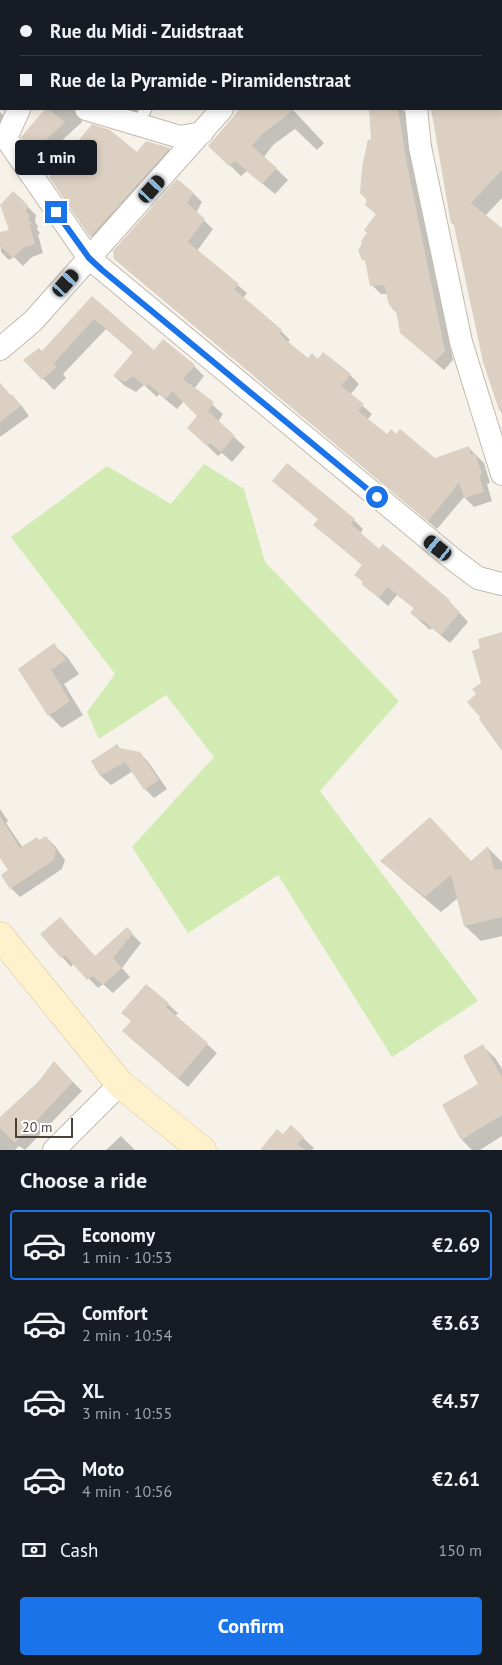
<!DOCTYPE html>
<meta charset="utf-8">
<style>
:root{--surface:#171b24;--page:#20242c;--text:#f1f3f6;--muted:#9ea1a6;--line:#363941;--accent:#1a73e8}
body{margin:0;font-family:"PT Sans",sans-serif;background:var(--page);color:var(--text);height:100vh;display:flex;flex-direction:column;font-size:19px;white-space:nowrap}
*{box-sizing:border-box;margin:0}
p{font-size:16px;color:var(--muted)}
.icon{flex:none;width:28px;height:28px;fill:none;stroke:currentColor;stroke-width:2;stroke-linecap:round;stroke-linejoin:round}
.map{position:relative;height:1150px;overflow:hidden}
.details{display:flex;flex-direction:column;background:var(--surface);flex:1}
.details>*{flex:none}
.guide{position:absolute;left:0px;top:0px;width:502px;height:110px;box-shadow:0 2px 8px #0003;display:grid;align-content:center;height:110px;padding:0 20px;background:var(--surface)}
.scale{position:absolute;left:15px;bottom:12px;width:58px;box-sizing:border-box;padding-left:5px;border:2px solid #4a4238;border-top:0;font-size:14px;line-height:18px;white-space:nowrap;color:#4a4238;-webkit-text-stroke:4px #fff;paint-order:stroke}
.end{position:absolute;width:22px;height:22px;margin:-11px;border:6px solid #1a73e8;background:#fff;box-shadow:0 0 0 2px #fff}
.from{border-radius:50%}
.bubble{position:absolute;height:35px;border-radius:5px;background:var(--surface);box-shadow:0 2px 8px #0003;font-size:16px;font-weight:700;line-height:35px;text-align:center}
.car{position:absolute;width:15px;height:30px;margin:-15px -8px;border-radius:6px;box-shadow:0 0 4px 1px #0007;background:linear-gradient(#222 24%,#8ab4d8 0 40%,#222 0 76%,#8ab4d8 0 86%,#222 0)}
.guide b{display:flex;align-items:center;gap:18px;height:48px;font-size:19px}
.guide b+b{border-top:1px solid var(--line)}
.guide i{width:12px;height:12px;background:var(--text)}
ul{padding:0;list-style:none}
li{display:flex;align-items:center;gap:15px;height:70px;margin:0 10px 8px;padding:0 10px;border:2px solid transparent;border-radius:5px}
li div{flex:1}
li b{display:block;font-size:19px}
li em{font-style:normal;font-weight:700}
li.active{border-color:var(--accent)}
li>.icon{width:45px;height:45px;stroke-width:1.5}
h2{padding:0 20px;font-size:22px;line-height:60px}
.pay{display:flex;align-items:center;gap:12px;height:55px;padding:0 20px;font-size:19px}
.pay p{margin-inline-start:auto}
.button{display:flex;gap:10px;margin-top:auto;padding:10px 20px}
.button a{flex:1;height:58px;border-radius:5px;background:var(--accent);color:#fff;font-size:20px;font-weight:700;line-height:58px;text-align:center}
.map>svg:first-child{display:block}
</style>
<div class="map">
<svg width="502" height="1150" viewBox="0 0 502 1150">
<rect width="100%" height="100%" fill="#f6f2ea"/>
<!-- green -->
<path fill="#d2ebb2" d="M 204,464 L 244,489 L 265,562 L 399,701 L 320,791 L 478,1001 L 392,1057 L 278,875 L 188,933 L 132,847 L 214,757 L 166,695 L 99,739 L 87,712 L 115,674 L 11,537 L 107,466 L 171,504 Z"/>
<!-- shadow -->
<path fill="#0003" d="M 81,0 L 105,0 L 106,1 L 82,1 Z
M 146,0 L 251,0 L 250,1 Z
M 433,0 L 502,0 L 502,198 L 485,216 L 502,230 L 502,415 L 484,361 L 456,227 L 452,223 L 433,114 L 433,109 L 501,109 L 501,1 Z
M 46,109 L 84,109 L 81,114 L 82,122 L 41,160 L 33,152 L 23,137 Z
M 118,109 L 141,109 L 136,115 Z
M 241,109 L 292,109 L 324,143 L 317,150 L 295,129 L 273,145 L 264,157 L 288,180 L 275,194 L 247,171 L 241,176 L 210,146 Z
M 370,109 L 401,109 L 406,113 L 415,174 L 453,360 L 444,370 L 401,333 L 398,314 L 394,310 L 387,294 L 381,294 L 372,285 L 367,263 L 363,259 L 377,215 L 366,205 L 368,200 L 373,142 Z
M 0,112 L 6,118 L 0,125 Z
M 169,149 L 178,158 L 100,245 L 91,236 L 50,177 L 137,154 Z
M 193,193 L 202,202 L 196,213 L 213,229 L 197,251 L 247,293 L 243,298 L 281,331 L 290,340 L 287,343 L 309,359 L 318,360 L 324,354 L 350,375 L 359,384 L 350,395 L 372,414 L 367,420 L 387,436 L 434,459 L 469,448 L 484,463 L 490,483 L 487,484 L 492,501 L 474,507 L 464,497 L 437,529 L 125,268 Z
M 27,206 L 36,215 L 35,222 L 38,226 L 37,229 L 40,233 L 38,235 L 43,253 L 32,257 L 23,266 L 14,257 L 9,260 L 1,252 L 0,234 L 10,230 Z
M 93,298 L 154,352 L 194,366 L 204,376 L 194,389 L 223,414 L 218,422 L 245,447 L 232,462 L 222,453 L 218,456 L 199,438 L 199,416 L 184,401 L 177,409 L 159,394 L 157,397 L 144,385 L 136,392 L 125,386 L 114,376 L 134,353 L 106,329 L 63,374 L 66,378 L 54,390 L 25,360 L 42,352 Z
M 0,383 L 11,396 L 21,405 L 29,416 L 0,437 Z
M 274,481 L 354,520 L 363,529 L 360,534 L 379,551 L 449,601 L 468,622 L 450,643 L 432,628 L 430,630 L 421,622 L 412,613 L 415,609 L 397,595 L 388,606 L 363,584 L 363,566 L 319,520 Z
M 54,645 L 68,658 L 79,674 L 64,684 L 83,715 L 62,728 L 49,715 L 19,669 Z
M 121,749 L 140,753 L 149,763 L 167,789 L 154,798 L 145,789 L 133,771 L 111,785 L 101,776 L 92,762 Z
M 0,809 L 8,821 L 6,823 L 23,848 L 46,837 L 55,846 L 65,860 L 62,869 L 20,897 L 11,888 L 10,871 L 0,856 Z
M 488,848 L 502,862 L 502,936 L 481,941 L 465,926 L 458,898 L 441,912 L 398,876 L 382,861 L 472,862 Z
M 127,929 L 141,943 L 122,968 L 130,977 L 113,993 L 103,984 L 98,988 L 74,963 L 71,967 L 42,934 L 95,957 Z
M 146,985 L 178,1013 L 175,1016 L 217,1053 L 188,1087 L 133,1040 L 132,1021 Z
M 483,1046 L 496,1059 L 502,1069 L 502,1136 L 480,1150 L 472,1150 L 462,1140 L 480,1085 Z
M 54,1063 L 82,1091 L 25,1150 L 19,1146 L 15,1150 L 0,1150 L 0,1120 L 40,1082 Z
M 291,1127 L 314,1148 L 312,1150 L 261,1150 L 283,1135 Z
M 121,1136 L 135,1150 L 106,1150 Z"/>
<!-- building -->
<path fill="#dbd0c2" d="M 45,109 L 48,109 L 65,122 L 32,153 L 21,137 Z
M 240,109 L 295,109 L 262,134 L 252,146 L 277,168 L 262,184 L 235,161 L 229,166 L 208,146 Z
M 369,109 L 398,109 L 407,164 L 445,351 L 435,362 L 400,333 L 396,310 L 393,310 L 390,305 L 389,305 L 384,285 L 370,286 L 365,260 L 362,260 L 358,250 L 362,244 L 361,241 L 367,233 L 364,230 L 376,214 L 365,205 L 367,200 L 360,193 L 362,167 L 368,139 L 371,140 Z
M 431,109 L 502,109 L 502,170 L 471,203 L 502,228 L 502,409 L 499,410 L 483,362 L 453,221 L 451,224 Z
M 92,124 L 110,130 L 137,152 L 146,141 L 170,148 L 90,237 L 49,177 Z
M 177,179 L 194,193 L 187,203 L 205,219 L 188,242 L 239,284 L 234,289 L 282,330 L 279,333 L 286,340 L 308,358 L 312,353 L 318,359 L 323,352 L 351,374 L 341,386 L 364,404 L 358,411 L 387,434 L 391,429 L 396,434 L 400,429 L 435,458 L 469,446 L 471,454 L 475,453 L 482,474 L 479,475 L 484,492 L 464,498 L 459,483 L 428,521 L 114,259 L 113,251 Z
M 13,191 L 28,205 L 26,212 L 30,216 L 28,219 L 32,223 L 30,225 L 35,244 L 23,248 L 13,258 L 0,246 L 0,232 L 9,230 L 0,205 Z
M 92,296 L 154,350 L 163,339 L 195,365 L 183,379 L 214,402 L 208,411 L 235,436 L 221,452 L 210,443 L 207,446 L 187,428 L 197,416 L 172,391 L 166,399 L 148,384 L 146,387 L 133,376 L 125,382 L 113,376 L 133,352 L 94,319 L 54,363 L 57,367 L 42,380 L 23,360 L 39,348 L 42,351 Z
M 0,383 L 10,396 L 12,394 L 21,406 L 0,422 Z
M 287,463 L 355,519 L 351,524 L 379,549 L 383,544 L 450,600 L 449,602 L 460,612 L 441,635 L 422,620 L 420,621 L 410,613 L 414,608 L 387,587 L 379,598 L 361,584 L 363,582 L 354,575 L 362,565 L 313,525 L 318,519 L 272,481 Z
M 502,632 L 502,751 L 479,719 L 480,717 L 467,702 L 476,694 L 472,689 L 481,683 L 472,651 L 480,648 L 478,639 Z
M 54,643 L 66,660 L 51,670 L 70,701 L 48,716 L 18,669 Z
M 117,744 L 120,748 L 140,752 L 159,780 L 144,790 L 125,762 L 100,776 L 91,761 Z
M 0,816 L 20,848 L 37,837 L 39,840 L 46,836 L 56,850 L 54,860 L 10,889 L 1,875 L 8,870 L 0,858 Z
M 430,817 L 471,861 L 488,846 L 494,870 L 502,869 L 502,917 L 464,926 L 451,875 L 425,897 L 380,861 Z
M 60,917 L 95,956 L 127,927 L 133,933 L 113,958 L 122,968 L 103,985 L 93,976 L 87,980 L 65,955 L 61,958 L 40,934 Z
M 146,984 L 169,1003 L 166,1007 L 208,1043 L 178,1079 L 122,1031 L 131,1021 L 121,1013 Z
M 483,1044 L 502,1077 L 502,1115 L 461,1140 L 442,1105 L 478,1084 L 463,1056 Z
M 54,1061 L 73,1082 L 15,1143 L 0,1128 L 0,1117 L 39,1081 Z
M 291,1125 L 304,1137 L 297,1144 L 306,1150 L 260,1150 L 277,1129 L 283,1134 Z"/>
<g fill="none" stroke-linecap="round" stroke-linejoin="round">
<!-- lane casing -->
<g stroke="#c2baac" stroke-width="13">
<path id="lane" d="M 119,0 L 120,1
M 4,1 L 5,0
M 248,1 L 249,0
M 136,125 L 146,109"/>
</g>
<!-- street casing -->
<g stroke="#c2baac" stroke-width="24">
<path id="street" d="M 411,0 L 412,1
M 308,1 L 309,0
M 0,71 L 1,71
M 19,109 L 6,138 L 89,258 L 454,560 L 478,578 L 502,584
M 86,109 L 180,137 L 202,133
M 416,109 L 420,147 L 461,342 L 502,474
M 0,349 L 33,321 L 222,109
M 54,1150 L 120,1084"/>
</g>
<!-- secondary casing -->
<g stroke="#d7c599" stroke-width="29">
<path id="secondary" d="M 0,936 L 120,1084 L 202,1150"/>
</g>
<!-- lane -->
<use href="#lane" stroke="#fff" stroke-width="11"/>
<!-- street -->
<use href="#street" stroke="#fff" stroke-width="22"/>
<!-- secondary -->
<use href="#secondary" stroke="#fff1cb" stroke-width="28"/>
</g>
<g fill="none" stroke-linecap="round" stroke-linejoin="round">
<!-- route -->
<path stroke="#1a73e8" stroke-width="6" d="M 56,212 L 89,258 L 102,270 L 377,497"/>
</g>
</svg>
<div class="scale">20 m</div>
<i class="end from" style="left:377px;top:497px"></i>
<i class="end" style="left:56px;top:212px"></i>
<div class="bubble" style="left:15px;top:140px;width:82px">1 min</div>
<i class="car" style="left:152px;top:189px;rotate:42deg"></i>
<i class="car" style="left:66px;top:283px;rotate:42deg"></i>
<i class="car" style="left:438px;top:548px;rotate:309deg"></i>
<div class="guide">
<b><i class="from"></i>Rue du Midi - Zuidstraat</b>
<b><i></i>Rue de la Pyramide - Piramidenstraat</b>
</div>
</div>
<section class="details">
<h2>Choose a ride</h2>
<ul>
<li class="active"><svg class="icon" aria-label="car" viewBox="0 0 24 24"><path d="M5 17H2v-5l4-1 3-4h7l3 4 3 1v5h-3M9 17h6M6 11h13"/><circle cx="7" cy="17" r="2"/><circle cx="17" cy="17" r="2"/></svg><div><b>Economy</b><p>1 min · 10:53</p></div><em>€2.69</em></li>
<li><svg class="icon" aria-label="car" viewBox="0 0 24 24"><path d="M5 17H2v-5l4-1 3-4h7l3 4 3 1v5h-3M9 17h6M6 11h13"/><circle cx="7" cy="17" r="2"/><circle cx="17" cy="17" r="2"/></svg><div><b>Comfort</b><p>2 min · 10:54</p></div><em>€3.63</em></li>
<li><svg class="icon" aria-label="car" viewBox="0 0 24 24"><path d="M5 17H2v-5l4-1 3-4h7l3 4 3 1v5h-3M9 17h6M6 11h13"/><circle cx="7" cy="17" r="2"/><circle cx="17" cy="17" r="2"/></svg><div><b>XL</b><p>3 min · 10:55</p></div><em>€4.57</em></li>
<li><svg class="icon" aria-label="car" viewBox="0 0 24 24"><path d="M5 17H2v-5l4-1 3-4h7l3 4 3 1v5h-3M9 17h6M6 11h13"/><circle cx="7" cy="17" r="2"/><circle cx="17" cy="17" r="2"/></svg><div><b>Moto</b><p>4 min · 10:56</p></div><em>€2.61</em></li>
</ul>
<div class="pay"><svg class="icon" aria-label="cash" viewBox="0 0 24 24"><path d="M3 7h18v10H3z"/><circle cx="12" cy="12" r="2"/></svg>Cash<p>150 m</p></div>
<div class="button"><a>Confirm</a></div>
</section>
